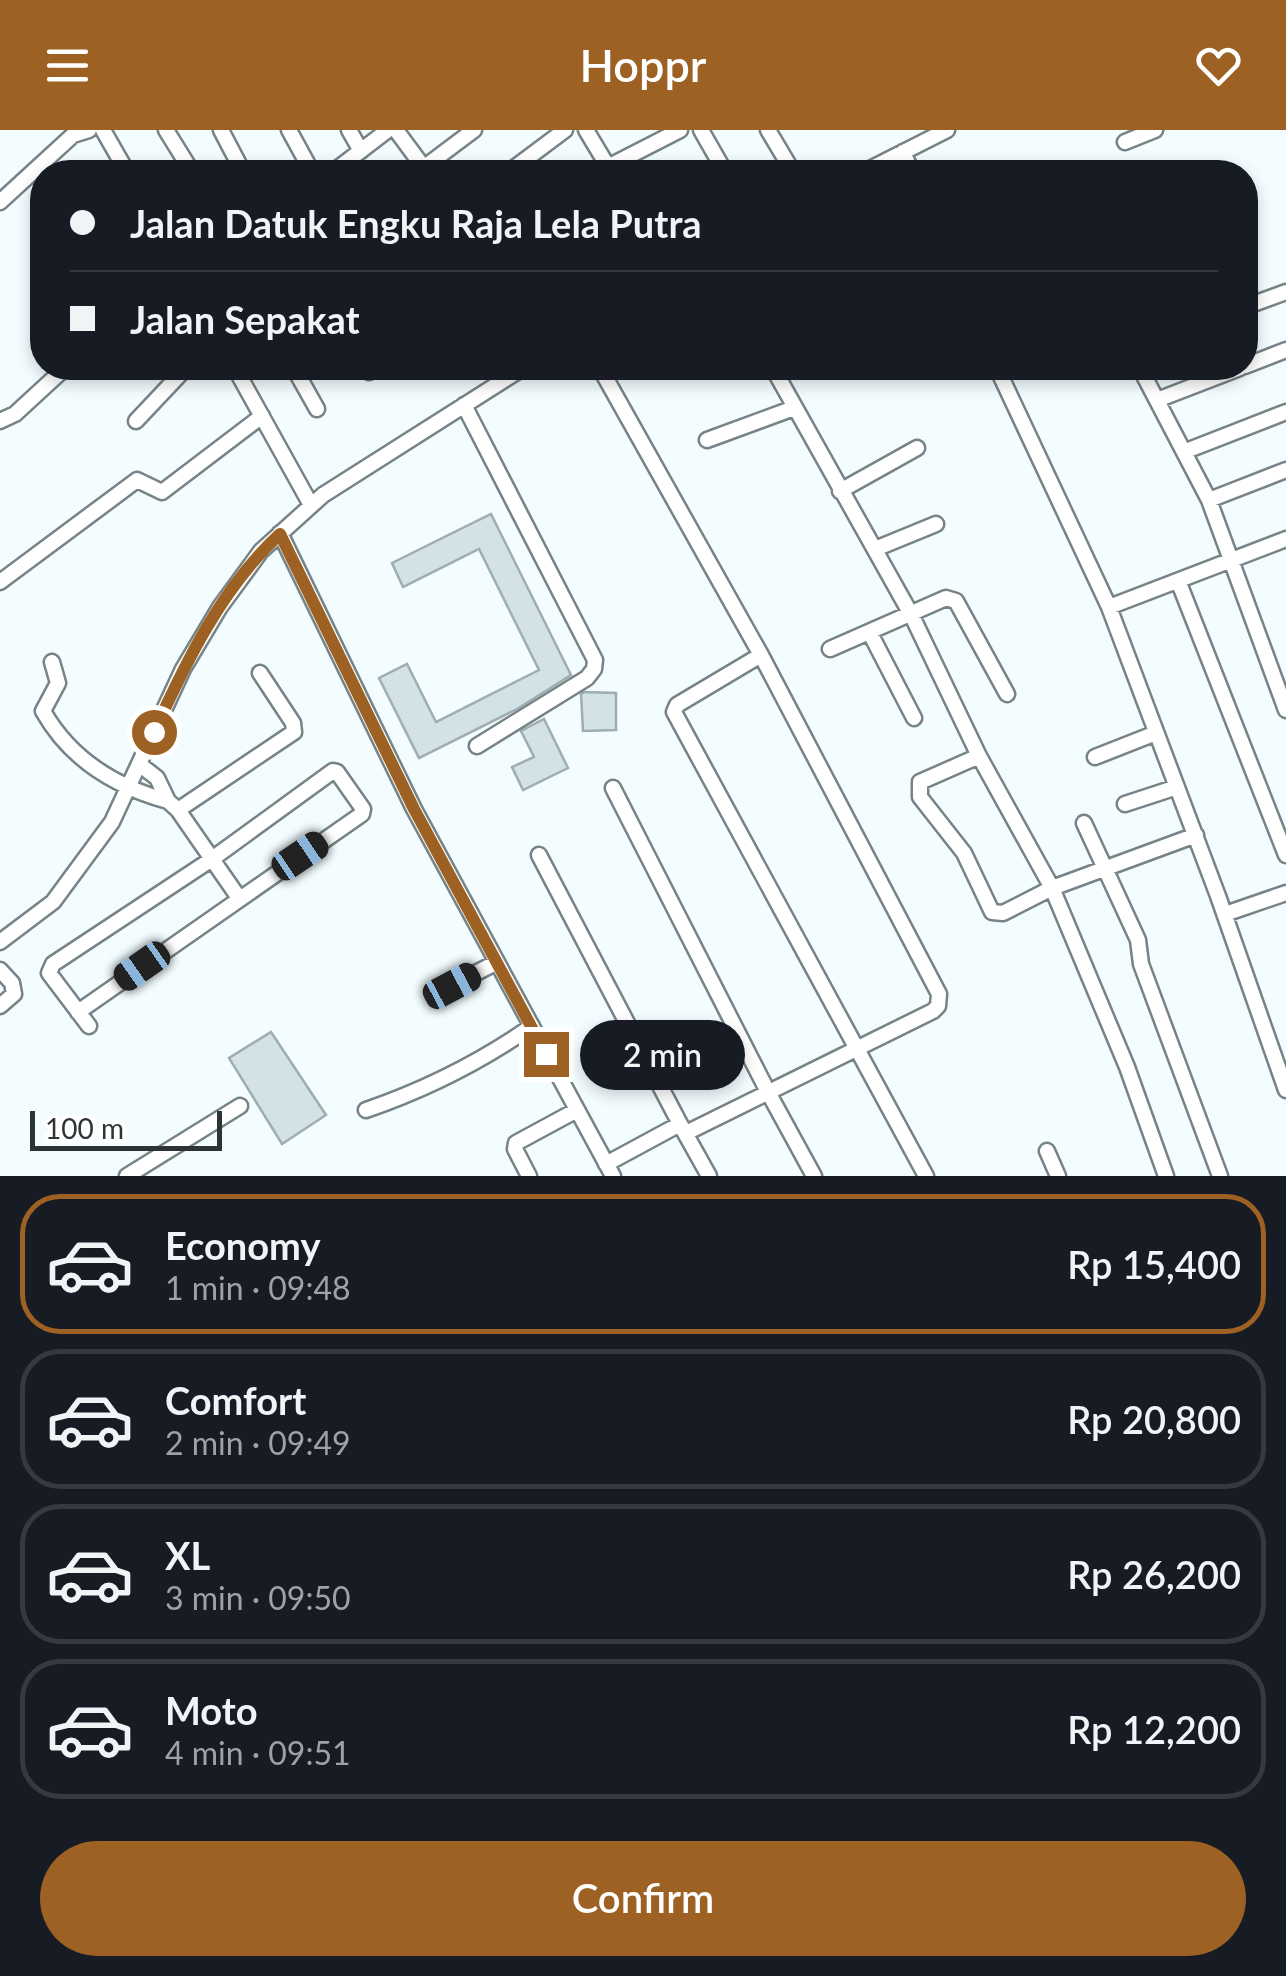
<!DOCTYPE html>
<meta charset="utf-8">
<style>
:root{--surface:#171b24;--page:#20242c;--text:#f1f3f6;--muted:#9ea1a6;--line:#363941;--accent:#9d6123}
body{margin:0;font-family:Lato,sans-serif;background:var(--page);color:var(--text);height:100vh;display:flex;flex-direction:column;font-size:38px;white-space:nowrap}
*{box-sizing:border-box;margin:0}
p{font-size:32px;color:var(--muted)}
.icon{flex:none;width:55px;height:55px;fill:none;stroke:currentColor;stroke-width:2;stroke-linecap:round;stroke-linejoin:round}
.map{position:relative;height:1046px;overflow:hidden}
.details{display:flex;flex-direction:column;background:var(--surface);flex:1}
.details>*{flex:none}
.hud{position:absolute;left:30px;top:30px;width:1228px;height:220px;border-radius:40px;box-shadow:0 5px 15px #0003;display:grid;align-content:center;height:220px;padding:0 40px;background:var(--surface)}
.scale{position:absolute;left:30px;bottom:25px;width:192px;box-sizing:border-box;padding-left:10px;border:5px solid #2e3435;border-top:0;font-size:28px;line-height:35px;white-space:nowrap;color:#2e3435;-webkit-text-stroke:8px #fff;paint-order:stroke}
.end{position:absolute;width:45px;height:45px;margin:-22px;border:12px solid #9d6123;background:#fff;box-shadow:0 0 0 5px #fff}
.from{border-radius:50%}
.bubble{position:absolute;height:70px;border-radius:35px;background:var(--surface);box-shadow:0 5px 15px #0003;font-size:32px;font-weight:600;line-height:70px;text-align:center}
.car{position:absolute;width:30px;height:60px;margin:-30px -15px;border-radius:12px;box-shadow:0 0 8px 2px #0007;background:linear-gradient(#222 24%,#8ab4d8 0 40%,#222 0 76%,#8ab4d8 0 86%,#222 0)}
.hud b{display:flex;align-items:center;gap:35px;height:95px;font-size:38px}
.hud b+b{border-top:2px solid var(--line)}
.hud i{width:25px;height:25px;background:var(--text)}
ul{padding:18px 0 0;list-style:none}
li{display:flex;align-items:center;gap:30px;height:140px;margin:0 20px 15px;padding:0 20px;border:5px solid var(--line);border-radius:40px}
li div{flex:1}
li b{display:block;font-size:38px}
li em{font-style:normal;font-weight:600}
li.selected{border-color:var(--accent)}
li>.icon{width:90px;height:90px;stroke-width:1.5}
.action{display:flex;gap:20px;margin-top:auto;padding:20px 40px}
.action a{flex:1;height:115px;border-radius:60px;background:var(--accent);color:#fff;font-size:40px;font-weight:600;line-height:115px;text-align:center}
header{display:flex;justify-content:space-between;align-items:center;height:130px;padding:0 40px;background:var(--accent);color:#fff;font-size:45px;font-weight:600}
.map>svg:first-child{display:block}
</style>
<header><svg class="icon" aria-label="menu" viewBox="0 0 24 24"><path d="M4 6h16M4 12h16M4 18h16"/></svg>Hoppr<svg class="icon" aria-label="heart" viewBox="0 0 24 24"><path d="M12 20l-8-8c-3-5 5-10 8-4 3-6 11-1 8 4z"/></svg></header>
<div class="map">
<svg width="1286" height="1046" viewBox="0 0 1286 1046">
<rect width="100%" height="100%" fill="#f3fdff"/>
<!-- building -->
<path fill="#d3e2e6" stroke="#9eadb0" stroke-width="2.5" d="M 491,384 L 571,545 L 517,579 L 419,628 L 379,548 L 407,534 L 436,592 L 539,540 L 479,419 L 403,457 L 392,433 Z
M 584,562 L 616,563 L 616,600 L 583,601 L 581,564 Z
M 544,589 L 568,638 L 523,660 L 512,637 L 534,627 L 521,601 Z
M 271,902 L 326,985 L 282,1014 L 229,928 Z"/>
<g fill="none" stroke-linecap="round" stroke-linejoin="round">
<!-- minor casing -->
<g stroke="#768387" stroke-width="19">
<path id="minor" d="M 103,0 L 127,42
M 166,0 L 192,42
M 221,0 L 243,42
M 289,0 L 312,42
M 349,0 L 361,21
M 396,0 L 427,42
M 586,0 L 607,35
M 701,0 L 725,42
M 768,0 L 793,42
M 1125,12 L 1155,0
M 903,22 L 912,42
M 333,42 L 388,0
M 418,42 L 474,0
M 509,42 L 565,0
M 598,42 L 680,0
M 864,42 L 947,0
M 0,72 L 73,5 L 89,0
M 1245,177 L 1286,162
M 1245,236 L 1286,220
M 235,238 L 311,375
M 294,238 L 317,279
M 366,238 L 369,242
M 600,238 L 761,525 L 939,864 L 938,876 L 933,881 L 686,1003
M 773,238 L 912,486 L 979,626 L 1052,758 L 1196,705
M 997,238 L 1109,477 L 1218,766 L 1286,960
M 1140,238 L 1209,370 L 1286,580
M 1157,270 L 1240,238
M 464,275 L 595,530 L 594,539 L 587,548 L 477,616
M 0,291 L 15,284 L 65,238
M 136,291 L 186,238
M 707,310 L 794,278
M 1186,321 L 1286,282
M 840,361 L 917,318
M 1209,370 L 1286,340
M 280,403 L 414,679 L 613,1046
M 875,419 L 936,394
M 0,452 L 137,350 L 162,362 L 262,286
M 1179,453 L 1286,725
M 1109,477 L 1286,409
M 870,503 L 914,588
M 830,519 L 946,468 L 956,471 L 1007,564
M 761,525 L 677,575 L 674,582 L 926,1046
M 52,532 L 58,553 L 43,581 C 70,629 116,657 168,671
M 979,626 L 920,652 L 920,667 L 964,723 L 992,782 L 1003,783 L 1052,758 L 1127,937 L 1166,1046
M 1095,627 L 1156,603
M 139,634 L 157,648 L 168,671 L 178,680 L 239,768
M 613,658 L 768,962 L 814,1046
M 1125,674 L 1177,657
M 178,680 L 294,602 L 293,593 L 260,543
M 1084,693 L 1138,810 L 1141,834 L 1220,1046
M 539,725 L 680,994
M 1225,784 L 1286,763
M 0,812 L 53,772 L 112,692 L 183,539 L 220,477 L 261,421 L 323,365 L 523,238
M 0,840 L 12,853 L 14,864 L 0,876
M 451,856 L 497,832
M 78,882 L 362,684 L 363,679 L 337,642 L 333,641 L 212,729 L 53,834 L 49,843 L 89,896
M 366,980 C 424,960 482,931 532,896
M 1047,1021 L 1058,1046
M 606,1034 L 680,994 L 709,1046
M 127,1046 L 240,976
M 529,1046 L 515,1019 L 516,1013 L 577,980"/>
</g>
<!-- minor -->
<use href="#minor" stroke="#fff" stroke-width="14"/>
</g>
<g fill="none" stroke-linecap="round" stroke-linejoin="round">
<!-- route -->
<path stroke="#9d6123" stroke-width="12" d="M 154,602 C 186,532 222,457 280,404 L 414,679 L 546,924"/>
</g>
</svg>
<div class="scale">100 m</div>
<i class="end from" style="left:154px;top:602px"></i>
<i class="end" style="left:546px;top:924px"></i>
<div class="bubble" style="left:580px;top:890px;width:165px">2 min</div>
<i class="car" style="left:300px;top:726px;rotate:56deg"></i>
<i class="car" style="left:142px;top:836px;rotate:235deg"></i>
<i class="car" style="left:452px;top:856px;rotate:62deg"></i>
<div class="hud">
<b><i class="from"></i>Jalan Datuk Engku Raja Lela Putra</b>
<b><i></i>Jalan Sepakat</b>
</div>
</div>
<section class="details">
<ul>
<li class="selected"><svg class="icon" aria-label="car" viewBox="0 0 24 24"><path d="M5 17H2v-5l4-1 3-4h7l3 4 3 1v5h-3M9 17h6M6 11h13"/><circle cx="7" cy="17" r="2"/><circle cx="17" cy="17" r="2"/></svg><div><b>Economy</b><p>1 min · 09:48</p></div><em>Rp 15,400</em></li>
<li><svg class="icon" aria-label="car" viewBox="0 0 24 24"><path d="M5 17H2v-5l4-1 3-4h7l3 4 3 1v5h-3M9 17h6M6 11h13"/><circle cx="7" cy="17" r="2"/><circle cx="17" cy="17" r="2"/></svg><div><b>Comfort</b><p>2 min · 09:49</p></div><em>Rp 20,800</em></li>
<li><svg class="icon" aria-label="car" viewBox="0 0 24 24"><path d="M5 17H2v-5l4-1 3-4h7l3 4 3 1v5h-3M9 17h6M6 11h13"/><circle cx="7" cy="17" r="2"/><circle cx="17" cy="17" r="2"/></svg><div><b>XL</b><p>3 min · 09:50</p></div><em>Rp 26,200</em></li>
<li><svg class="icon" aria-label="car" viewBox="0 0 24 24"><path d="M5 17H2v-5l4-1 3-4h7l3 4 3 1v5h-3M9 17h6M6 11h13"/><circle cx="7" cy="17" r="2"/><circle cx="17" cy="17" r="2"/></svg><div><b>Moto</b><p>4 min · 09:51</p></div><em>Rp 12,200</em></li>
</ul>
<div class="action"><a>Confirm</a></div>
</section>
